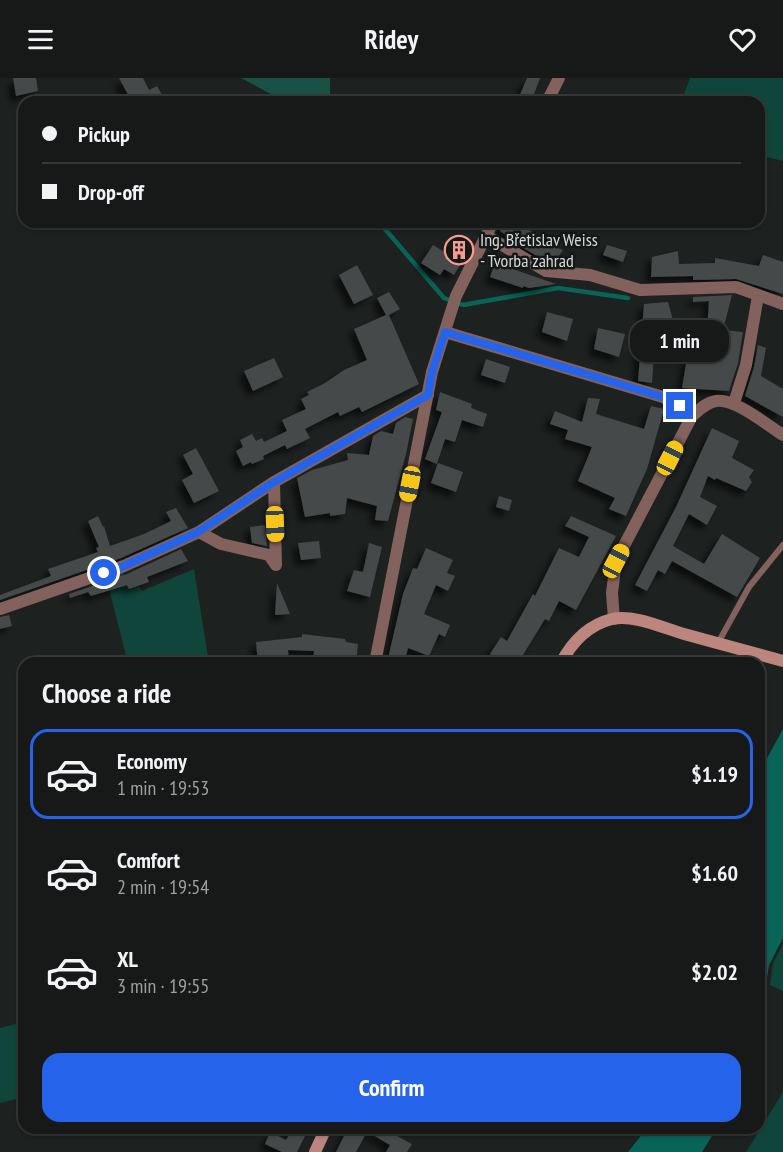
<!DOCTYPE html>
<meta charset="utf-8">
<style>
:root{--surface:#161918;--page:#1f2221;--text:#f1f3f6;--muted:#9ea0a2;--line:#353837;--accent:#2563eb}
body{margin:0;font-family:"PT Sans Narrow",sans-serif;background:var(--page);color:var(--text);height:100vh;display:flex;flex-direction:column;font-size:22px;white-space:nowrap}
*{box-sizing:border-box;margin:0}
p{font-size:20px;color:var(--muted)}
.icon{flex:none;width:33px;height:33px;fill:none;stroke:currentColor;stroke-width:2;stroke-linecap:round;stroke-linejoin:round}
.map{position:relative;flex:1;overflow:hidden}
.drawer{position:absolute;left:18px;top:579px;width:747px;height:477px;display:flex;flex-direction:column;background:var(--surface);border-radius:18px;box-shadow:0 2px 4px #0004,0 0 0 2px var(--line)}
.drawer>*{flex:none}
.hud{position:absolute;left:18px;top:18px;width:747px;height:132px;border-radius:18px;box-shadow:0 2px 4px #0004,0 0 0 2px var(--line);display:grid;align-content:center;height:132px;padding:0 24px;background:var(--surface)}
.end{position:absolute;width:27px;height:27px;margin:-14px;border:8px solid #2563eb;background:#fff;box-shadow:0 0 0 3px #fff}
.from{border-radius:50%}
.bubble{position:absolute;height:42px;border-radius:18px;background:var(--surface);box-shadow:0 2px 4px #0004,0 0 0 2px var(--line);font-size:20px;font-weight:600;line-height:42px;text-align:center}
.car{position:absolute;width:18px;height:36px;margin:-18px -9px;border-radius:8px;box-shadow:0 0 4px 2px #0007;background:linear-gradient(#f5c518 24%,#345 0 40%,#f5c518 0 76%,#345 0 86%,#f5c518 0)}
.hud b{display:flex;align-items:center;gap:21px;height:57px;font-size:22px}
.hud b+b{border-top:2px solid var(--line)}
.hud i{width:15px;height:15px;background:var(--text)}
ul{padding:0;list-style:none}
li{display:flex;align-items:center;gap:18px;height:90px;margin:0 12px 9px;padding:0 12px;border:3px solid transparent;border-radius:18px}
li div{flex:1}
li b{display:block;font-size:22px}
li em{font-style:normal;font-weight:600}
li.selected{border-color:var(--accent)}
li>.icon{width:54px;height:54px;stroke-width:1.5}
h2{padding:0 24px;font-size:27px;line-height:72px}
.cta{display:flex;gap:12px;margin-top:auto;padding:12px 24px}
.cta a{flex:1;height:69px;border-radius:18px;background:var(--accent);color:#fff;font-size:24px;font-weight:600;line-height:69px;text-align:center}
header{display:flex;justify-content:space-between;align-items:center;height:78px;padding:0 24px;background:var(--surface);font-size:27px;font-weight:600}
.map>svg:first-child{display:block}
</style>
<header><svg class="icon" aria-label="menu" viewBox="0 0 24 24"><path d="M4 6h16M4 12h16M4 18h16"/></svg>Ridey<svg class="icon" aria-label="heart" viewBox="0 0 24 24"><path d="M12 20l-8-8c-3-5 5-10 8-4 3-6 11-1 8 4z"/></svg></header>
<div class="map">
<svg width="783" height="1074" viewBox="0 0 783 1074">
<defs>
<filter id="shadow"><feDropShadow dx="-5.5" dy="5.5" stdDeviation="3" flood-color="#0009"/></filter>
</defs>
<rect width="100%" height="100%" fill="#1d2120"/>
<!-- green -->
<path fill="#0f453b" d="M 690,0 L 783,0 L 783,83 L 759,77 L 759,24 L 681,24 Z
M 194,491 L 209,585 L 128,585 L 109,511 L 118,506 L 115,496 L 122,492 L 129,512 L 139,508 L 142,513 Z
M 783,866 L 783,913 L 770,907 L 773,885 Z
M 24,944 L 24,1019 L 0,1025 L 0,950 Z
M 783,1014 L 783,1074 L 746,1074 Z"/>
<!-- forest -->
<path fill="#195147" d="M 241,0 L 330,0 L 330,24 L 278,20 Z"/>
<!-- water -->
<path fill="#086456" d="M 783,651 L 783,860 L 769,887 L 759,949 L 759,695 Z
M 647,1050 L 717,1050 L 702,1074 L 628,1074 Z"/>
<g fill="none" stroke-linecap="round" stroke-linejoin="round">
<!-- stream -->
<path stroke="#086456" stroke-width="4.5" d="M 379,144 L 444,220 L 463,227 L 558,210 L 628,220"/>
</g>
<!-- building -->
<path fill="#444948" filter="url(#shadow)" d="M 13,0 L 36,0 L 38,13 L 16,18 Z
M 119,0 L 143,0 L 149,12 L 157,8 L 166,24 L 127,24 L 131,22 Z
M 527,0 L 540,0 L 531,24 L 517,24 Z
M 504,144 L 518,144 L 552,168 L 563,172 L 554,185 L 549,185 L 511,163 L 512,161 L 500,153 Z
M 457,159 L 471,169 L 454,197 L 444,191 L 440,197 L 421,185 L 433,167 L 446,175 Z
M 607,167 L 627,173 L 623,184 L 603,177 Z
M 678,173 L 679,186 L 715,185 L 715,180 L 759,188 L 763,177 L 783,184 L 783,216 L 736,201 L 693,202 L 693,198 L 651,199 L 652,179 Z
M 495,185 L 507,189 L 556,206 L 529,210 L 523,208 L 523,210 L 490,199 Z
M 357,187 L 373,217 L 354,226 L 339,197 Z
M 389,214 L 400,231 L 389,237 L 419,306 L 362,334 L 359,329 L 340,338 L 338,334 L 305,351 L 310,360 L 287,371 L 285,367 L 263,378 L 264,381 L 252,386 L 251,384 L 243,388 L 236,373 L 243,369 L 240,362 L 252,356 L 256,363 L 262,360 L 264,364 L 287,353 L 282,342 L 306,331 L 301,321 L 309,317 L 307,314 L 325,305 L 344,292 L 367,282 L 354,251 L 386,237 L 377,220 Z
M 732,217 L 723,252 L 743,254 L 738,285 L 729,313 L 682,310 L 687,280 L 705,281 L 709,223 L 693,224 L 693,219 Z
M 668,224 L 673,242 L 673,253 L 665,254 L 655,262 L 652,305 L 638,303 L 644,226 Z
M 547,234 L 573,241 L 567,263 L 542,254 Z
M 598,250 L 625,256 L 619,279 L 594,271 Z
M 758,267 L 766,270 L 761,298 L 783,311 L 783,339 L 745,318 L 754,289 Z
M 274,280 L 283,299 L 253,313 L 244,293 Z
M 486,281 L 510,289 L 505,305 L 481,297 Z
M 440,314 L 472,326 L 471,330 L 487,336 L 483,349 L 462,342 L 455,364 L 445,361 L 437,386 L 425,381 L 442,334 L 436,332 Z
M 588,320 L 600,321 L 596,336 L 644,351 L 651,328 L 664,331 L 647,391 L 626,438 L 609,431 L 615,420 L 578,403 L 592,369 L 565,361 L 568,352 L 550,346 L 555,333 L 582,344 Z
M 405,339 L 413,341 L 406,376 L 388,443 L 375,442 L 377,428 L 347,420 L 345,436 L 330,438 L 330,435 L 305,439 L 297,400 L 312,392 L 348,382 L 347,375 L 369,377 L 373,358 L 381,353 L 393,356 L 396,345 Z
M 712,350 L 739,363 L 732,380 L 754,392 L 749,399 L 752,404 L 746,413 L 716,400 L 715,402 L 708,398 L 700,419 L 717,428 L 707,447 L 689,436 L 673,468 L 704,486 L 722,456 L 760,480 L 737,519 L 672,483 L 665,496 L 658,492 L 647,513 L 635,507 L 676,429 Z
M 196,370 L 219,413 L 194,425 L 182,402 L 193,396 L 183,377 Z
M 438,385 L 463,394 L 456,414 L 431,405 Z
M 499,418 L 512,422 L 509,433 L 496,429 Z
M 176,430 L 188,450 L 121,480 L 0,522 L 0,517 L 51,498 L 48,491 L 98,474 L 96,470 L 99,469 L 88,443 L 98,438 L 103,449 L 104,448 L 110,468 L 144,456 L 171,443 L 166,434 Z
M 571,438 L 616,458 L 576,532 L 559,523 L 549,543 L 545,541 L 518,585 L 503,585 L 490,576 L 501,559 L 507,563 L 533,516 L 535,518 L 559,470 L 579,479 L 589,459 L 565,448 Z
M 265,447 L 267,468 L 252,465 L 250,449 Z
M 319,463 L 321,480 L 301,482 L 298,465 Z
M 369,465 L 382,469 L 370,519 L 347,513 L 354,492 L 363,494 Z
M 426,470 L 453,482 L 447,495 L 455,498 L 448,513 L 436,507 L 424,536 L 450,547 L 445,559 L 439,556 L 429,578 L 408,570 L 404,585 L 387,585 L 403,516 L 413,490 L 417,491 Z
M 181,471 L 188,483 L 147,499 L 149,504 L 129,511 L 127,507 L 91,518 L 88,514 L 70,520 L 69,516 L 127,496 Z
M 277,505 L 290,536 L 275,537 Z
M 9,537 L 12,548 L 0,551 L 0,539 Z
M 302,556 L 345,561 L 346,564 L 358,566 L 356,585 L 313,585 L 314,573 L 288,572 L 289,585 L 258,585 L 256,564 L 302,559 Z
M 293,1050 L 309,1050 L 297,1074 L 282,1074 L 265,1066 L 270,1054 L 286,1062 Z
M 348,1050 L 369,1050 L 356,1074 L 336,1074 Z
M 370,1051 L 397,1058 L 412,1066 L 407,1074 L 386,1074 L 390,1067 L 368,1054 Z"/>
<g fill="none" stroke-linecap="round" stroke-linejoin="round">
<!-- lane -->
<path stroke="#83615c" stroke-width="6" d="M 718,565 L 749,509 L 783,467"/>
<!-- street -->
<path stroke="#83615c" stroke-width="12" d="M 547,24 L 559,0
M 487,158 L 546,193 L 590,197 L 640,212 L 736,209 L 783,226
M 445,254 L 663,319 L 680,328 L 692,338
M 734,325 L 746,287 L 758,218
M 199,454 L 221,466 L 269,477 L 276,487 L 274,404
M 0,531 L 124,488 L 199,454 L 274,404 L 428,317
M 614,541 L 612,515 L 616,483 L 692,338 C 699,332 707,324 716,323 C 735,320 767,347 783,357
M 375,585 L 432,294 L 456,218 L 493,144"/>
<!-- secondary -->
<path stroke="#bc857e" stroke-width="12" d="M 561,585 C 572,564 588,547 612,541 C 634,536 663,550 684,556 C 717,565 750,574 783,583
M 315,1074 L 326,1050"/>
</g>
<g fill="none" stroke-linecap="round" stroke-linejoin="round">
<!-- route -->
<path stroke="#2563eb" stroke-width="8" d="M 104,495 L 124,488 L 198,454 L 274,404 L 428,317 L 432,294 L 445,254 L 663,319 L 680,328"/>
</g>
<!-- icons -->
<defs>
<g id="building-ring" transform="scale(1.5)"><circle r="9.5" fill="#141817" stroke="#f59c91" stroke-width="1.5"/><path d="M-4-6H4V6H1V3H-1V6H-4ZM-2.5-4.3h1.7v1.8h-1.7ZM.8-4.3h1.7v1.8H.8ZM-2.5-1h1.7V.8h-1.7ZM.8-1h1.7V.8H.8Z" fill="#f59c91"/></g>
</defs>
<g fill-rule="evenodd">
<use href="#building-ring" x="459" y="172"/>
</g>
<g text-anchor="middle" stroke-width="5" stroke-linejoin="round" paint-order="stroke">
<!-- poi labels -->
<g font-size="18" fill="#d5d9d8" stroke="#141817" text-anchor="start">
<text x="480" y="168">Ing. Břetislav Weiss<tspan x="480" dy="21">- Tvorba zahrad</tspan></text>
</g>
</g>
</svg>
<i class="end from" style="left:104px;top:495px"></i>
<i class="end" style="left:680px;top:328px"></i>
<div class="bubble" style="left:630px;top:242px;width:99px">1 min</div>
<i class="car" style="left:670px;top:380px;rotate:27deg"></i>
<i class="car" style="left:410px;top:406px;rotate:191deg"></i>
<i class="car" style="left:275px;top:446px;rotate:178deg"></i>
<i class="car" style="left:616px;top:483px;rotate:28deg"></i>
<div class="hud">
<b><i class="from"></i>Pickup</b>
<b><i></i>Drop-off</b>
</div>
<section class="drawer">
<h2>Choose a ride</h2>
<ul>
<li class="selected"><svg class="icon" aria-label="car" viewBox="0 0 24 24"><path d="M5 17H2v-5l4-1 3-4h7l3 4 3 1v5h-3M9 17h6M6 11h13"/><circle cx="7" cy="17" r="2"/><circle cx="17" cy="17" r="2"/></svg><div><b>Economy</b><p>1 min · 19:53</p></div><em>$1.19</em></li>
<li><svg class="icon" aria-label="car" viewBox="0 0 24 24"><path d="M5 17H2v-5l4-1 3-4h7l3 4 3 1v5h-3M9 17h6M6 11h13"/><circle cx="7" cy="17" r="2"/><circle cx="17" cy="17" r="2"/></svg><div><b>Comfort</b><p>2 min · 19:54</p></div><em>$1.60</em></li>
<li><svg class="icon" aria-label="car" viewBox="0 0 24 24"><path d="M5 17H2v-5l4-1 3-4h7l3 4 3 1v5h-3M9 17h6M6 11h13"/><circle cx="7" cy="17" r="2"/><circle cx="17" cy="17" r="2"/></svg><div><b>XL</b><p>3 min · 19:55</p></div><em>$2.02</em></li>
</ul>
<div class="cta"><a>Confirm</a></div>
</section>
</div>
